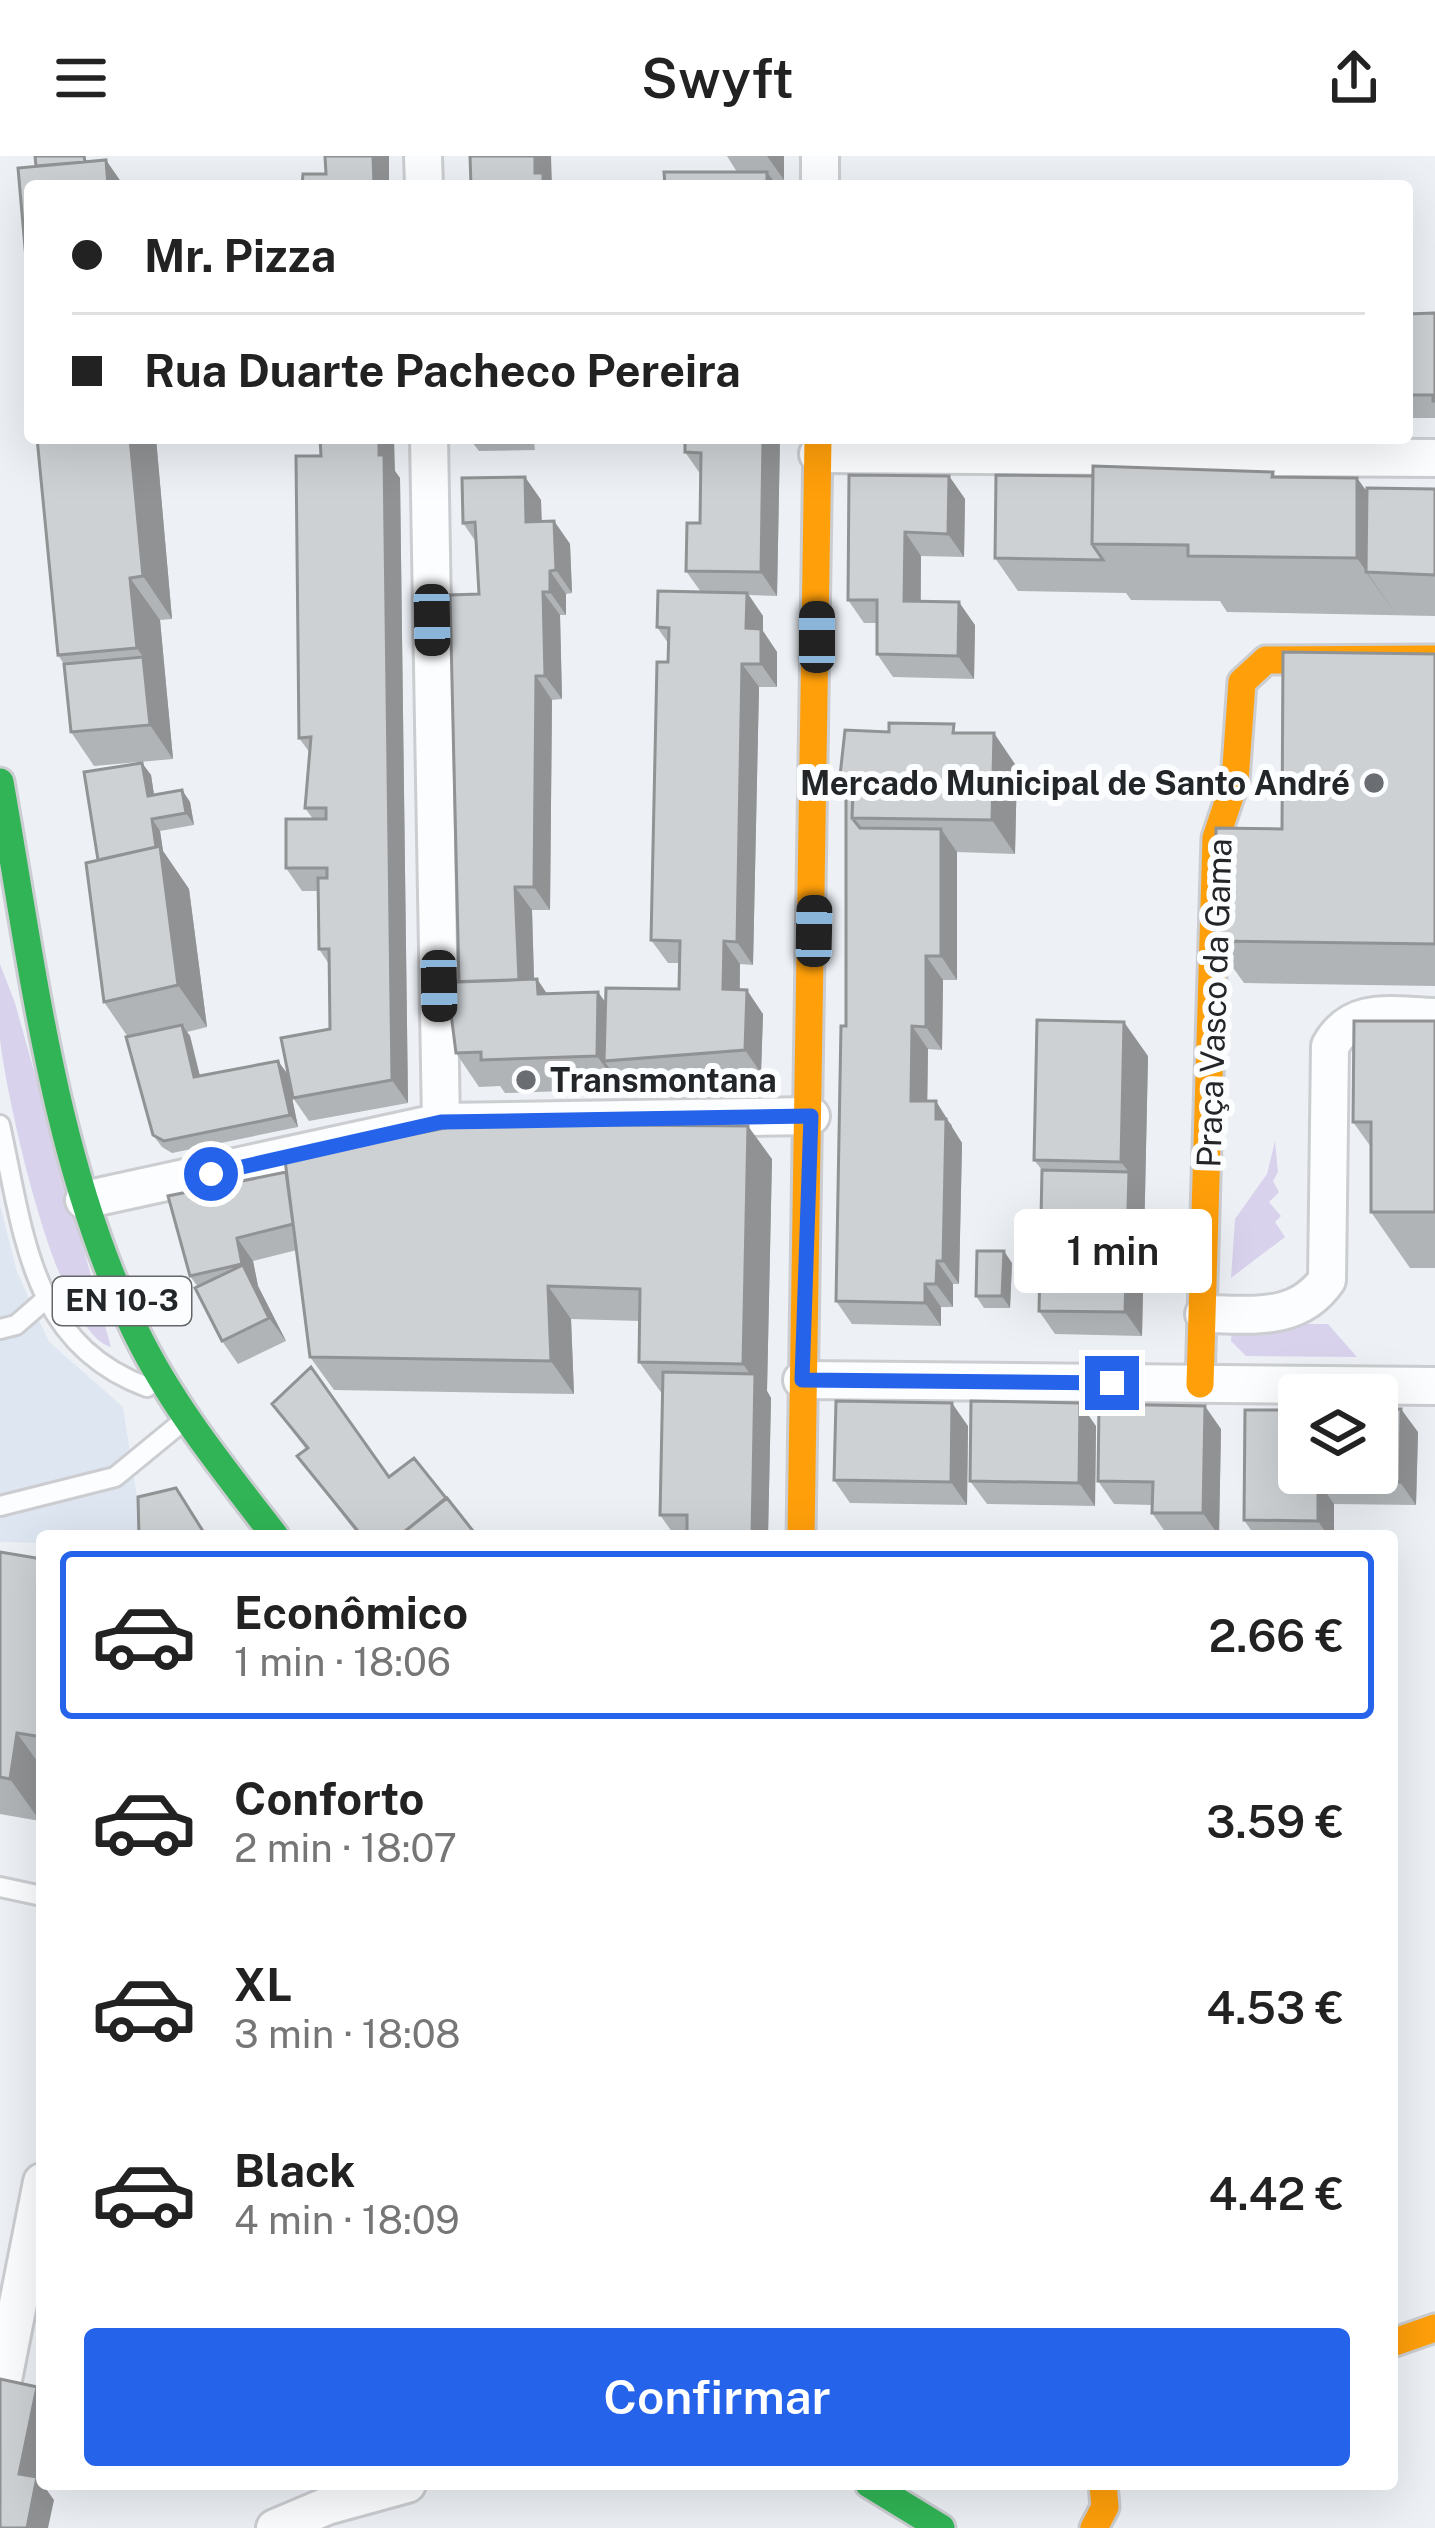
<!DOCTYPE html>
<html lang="pt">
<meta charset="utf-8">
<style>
:root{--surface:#fff;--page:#f6f6f6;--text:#222;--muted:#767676;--line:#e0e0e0;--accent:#2563eb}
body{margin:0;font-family:"Public Sans",sans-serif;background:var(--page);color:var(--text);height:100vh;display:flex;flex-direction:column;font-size:45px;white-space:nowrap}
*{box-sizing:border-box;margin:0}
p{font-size:39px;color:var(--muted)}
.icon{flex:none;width:66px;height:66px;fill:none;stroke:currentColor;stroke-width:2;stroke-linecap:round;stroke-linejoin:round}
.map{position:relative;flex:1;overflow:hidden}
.panel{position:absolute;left:36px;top:1374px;width:1362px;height:960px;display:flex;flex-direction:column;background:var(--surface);border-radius:12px;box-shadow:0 12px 48px #0002}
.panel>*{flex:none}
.hud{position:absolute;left:24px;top:24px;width:1389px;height:264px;border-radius:12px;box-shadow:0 12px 48px #0002;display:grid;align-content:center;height:264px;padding:0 48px;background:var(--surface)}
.tools{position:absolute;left:1278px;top:1218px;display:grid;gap:24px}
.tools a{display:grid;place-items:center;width:120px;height:120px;border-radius:12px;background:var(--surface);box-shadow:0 12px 48px #0002;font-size:60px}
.end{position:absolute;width:54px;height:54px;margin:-27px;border:15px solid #2563eb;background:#fff;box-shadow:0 0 0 6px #fff}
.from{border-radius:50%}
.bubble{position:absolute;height:84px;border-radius:12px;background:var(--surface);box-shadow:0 12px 48px #0002;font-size:39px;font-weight:600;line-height:84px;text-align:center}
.car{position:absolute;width:36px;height:72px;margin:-36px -18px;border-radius:15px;box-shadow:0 0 9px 3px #0007;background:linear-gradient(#222 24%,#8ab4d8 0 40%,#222 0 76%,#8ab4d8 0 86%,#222 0)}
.hud b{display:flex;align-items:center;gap:42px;height:114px;font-size:45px}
.hud b+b{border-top:3px solid var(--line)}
.hud i{width:30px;height:30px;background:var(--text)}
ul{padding:21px 0 0;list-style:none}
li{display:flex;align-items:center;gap:36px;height:168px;margin:0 24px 18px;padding:0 24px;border:6px solid transparent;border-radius:12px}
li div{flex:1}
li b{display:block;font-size:45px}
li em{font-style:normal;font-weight:600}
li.selected{border-color:var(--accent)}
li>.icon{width:108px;height:108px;stroke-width:1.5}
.button{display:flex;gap:24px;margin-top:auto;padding:24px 48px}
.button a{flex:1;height:138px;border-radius:12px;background:var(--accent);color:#fff;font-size:48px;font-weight:600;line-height:138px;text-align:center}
header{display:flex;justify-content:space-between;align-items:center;height:156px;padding:0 48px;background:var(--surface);font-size:54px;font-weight:600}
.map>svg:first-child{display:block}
</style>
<header><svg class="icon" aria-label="menu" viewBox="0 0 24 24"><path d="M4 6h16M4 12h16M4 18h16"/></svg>Swyft<svg class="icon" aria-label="share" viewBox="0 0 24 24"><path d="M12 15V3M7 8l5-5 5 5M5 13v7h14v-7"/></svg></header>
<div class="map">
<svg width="1435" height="2372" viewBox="0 0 1435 2372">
<rect width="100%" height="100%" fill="#edf1f6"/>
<!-- built -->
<path fill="#dde6f1" d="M 0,1049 L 17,1116 L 49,1186 L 123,1251 L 143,1380 L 42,1380 L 42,1387 L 0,1386 Z"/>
<!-- green -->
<path fill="#d8d2ec" d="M 0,808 L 15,847 L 111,1191 C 57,1178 6,939 0,883 C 0,859 0,833 0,808 Z
M 1275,985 L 1278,1016 L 1273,1025 L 1279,1036 L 1269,1046 L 1281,1060 L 1275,1066 L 1285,1081 L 1231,1122 L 1235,1063 L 1267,1018 Z
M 1241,1168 L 1328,1168 L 1357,1201 L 1246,1200 L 1231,1185 L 1232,1174 Z"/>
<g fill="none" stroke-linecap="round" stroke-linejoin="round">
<!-- lane casing -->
<g stroke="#cbcdd1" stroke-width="24">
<path id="lane" d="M 0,969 C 24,1077 30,1188 147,1231
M 0,1173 L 16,1169 L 47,1142
M 0,1350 L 115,1321 L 182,1266
M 0,1731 L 42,1740"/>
</g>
<!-- street casing -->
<g stroke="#cbcdd1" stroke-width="42">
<path id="street" d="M 423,0 L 424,30
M 820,30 L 820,0
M 429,282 L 441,966
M 818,298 L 1435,302
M 84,1044 L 441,966 L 811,960
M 1204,1158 C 1251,1158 1297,1167 1327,1124 L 1330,890 C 1353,849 1393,860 1435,861
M 802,1224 L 1435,1230
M 0,2239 L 42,2026
M 275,2372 L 327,2350 L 407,2328"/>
</g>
<!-- fast casing -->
<g stroke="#cbcdd1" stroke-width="33">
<path id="fast" d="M 0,626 C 33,811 53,1004 136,1176 C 172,1250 225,1315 275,1380
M 869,2328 L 941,2372"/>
</g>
<!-- slow casing -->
<g stroke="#cbcdd1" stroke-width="33">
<path id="slow" d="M 1200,1228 L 1216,682 L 1235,625 L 1242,526 L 1266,504 L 1435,503
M 801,1380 L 818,282
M 1392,2187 L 1435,2172
M 1094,2372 L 1105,2351 L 1103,2328"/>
</g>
<!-- lane -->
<use href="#lane" stroke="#fcfdfe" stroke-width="18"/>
<!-- street -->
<use href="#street" stroke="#fcfdfe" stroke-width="36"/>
<!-- fast -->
<use href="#fast" stroke="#30b455" stroke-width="27"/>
<!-- slow -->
<use href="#slow" stroke="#ff9f0a" stroke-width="27"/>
</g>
<!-- wall -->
<path fill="#b0b4b6" d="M 727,0 L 784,0 L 784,24 L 773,24 L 777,30 L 665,30 L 737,16 Z
M 1435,157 L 1435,262 L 1407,262 L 1407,158 Z
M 37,282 L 156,282 L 172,463 L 160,464 L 173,603 L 94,610 L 71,576 L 64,508 L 58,499 Z
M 469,282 L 554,282 L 554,285 L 534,285 L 535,294 L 479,295 Z
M 780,282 L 777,440 L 749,439 L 763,460 L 763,475 L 777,496 L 777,531 L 759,531 L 753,809 L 740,808 L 740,834 L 763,858 L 761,917 L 621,928 L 621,933 L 505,937 L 500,930 L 479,931 L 456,897 L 479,438 L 476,386 L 463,367 L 525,321 L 541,344 L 542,366 L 554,365 L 570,388 L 572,437 L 566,438 L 566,459 L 560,459 L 562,543 L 552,544 L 550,754 L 532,754 L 534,823 L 537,823 L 547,838 L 598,836 L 605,846 L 679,833 L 679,807 L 668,807 L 651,784 L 668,506 L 668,487 L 657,471 L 701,436 L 686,415 L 700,367 L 701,319 L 685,296 Z
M 395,315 L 400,322 L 408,947 L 309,965 L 293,942 L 330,873 L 329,808 L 319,793 L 318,735 L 302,735 L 286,712 L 313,663 L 305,652 L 310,597 L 299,582 Z
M 1273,316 L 1276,321 L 1357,322 L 1367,336 L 1435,333 L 1435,460 L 1227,456 L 1220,445 L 1131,444 L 1126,437 L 1018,435 L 995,402 L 1093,320 Z
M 949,320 L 965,343 L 964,401 L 921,400 L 921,445 L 975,469 L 974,523 L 893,521 L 877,498 L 877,467 L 864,467 L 848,444 Z
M 1435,498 L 1435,830 L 1244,827 L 1214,785 L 1282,673 Z
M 960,577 L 1017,611 L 1015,698 L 957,696 L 957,824 L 943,824 L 942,894 L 928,893 L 927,945 L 952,969 L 952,972 L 962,987 L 959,1128 L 953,1128 L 953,1151 L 941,1151 L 941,1170 L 852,1168 L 836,1145 L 846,870 L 846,640 L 839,629 Z
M 142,607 L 151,619 L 154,639 L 182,634 L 190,646 L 194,669 L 160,675 L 163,695 L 189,733 L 207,871 L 187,876 L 190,880 L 200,920 L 287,917 L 298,971 L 172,997 L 162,991 L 153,979 L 128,881 L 104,846 L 98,704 Z
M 1435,865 L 1435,1112 L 1410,1112 L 1371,1056 L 1371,991 L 1353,966 Z
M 1148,900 L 1142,1180 L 1055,1178 L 1039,1155 L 1042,1014 L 1034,1004 Z
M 772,1003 L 767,1235 L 771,1242 L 768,1380 L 675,1380 L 660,1359 L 663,1239 L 639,1206 L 640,1165 L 571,1163 L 574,1238 L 334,1234 L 310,1201 L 297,1094 L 253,1105 L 258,1130 L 286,1185 L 238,1208 L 222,1185 L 198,1131 L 190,1120 L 168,1040 Z
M 1012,1107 L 1010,1152 L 984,1152 L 976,1140 Z
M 272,1248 L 389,1321 L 477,1380 L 359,1380 L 297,1300 L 306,1293 Z
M 1245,1254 L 1418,1276 L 1416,1349 L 1334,1348 L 1334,1380 L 1255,1380 L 1244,1364 Z
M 968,1270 L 967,1349 L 850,1347 L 834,1324 Z
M 1096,1270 L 1095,1350 L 987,1348 L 970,1325 Z
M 1221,1273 L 1219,1380 L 1168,1380 L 1152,1357 L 1152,1349 L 1114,1348 L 1098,1325 Z
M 0,1396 L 42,1403 L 42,1651 L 40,1665 L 0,1658 Z"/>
<!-- shaded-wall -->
<path fill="#909294" d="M 373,0 L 389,0 L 389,30 L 374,30 Z
M 535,0 L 551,0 L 552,30 L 543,30 L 535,17 Z
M 767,0 L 784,0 L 784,24 Z
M 106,4 L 124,30 L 108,30 Z
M 767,16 L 777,30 L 767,30 Z
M 130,282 L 156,282 L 172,463 L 143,420 Z
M 379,282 L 394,282 L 395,315 L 400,322 L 408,947 L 392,924 Z
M 763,282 L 780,282 L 777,440 L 761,416 Z
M 949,320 L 965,343 L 964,401 L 948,378 Z
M 525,321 L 541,344 L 542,389 L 526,366 Z
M 1357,322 L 1397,378 L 1366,416 L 1396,458 L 1357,402 Z
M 554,365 L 570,388 L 572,437 L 556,414 Z
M 905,376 L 921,400 L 920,468 L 904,445 Z
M 550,415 L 566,438 L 566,459 L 550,436 Z
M 130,422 L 160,464 L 173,603 L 150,569 L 143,501 L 137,492 Z
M 543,436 L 560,459 L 562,543 L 545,520 Z
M 747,437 L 763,460 L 763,475 L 777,496 L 777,531 L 761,508 L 746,472 Z
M 959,446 L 975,469 L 974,523 L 958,500 Z
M 742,508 L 759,531 L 753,809 L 737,786 Z
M 536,520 L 552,544 L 550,754 L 534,731 Z
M 994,577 L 1017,611 L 1015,698 L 992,664 Z
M 142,607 L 151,619 L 156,652 L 148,640 Z
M 182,634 L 190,646 L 194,669 L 186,657 Z
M 152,663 L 160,675 L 163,695 L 189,733 L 207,871 L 178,829 Z
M 941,673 L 957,696 L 957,824 L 941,800 Z
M 515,731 L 532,754 L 535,858 L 519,835 Z
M 724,785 L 740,808 L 739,857 L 723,833 Z
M 926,800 L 943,824 L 942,894 L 926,871 Z
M 537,823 L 560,857 L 538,838 Z
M 747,834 L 763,858 L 761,917 L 745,894 Z
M 598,836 L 622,870 L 604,905 L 621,928 L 621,933 L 597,900 Z
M 1124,866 L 1148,900 L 1142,1180 L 1125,1156 L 1129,1016 L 1121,1006 Z
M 182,869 L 190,880 L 203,933 L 194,921 Z
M 912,870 L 928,893 L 927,968 L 911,945 Z
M 278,905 L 287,917 L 298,971 L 290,959 Z
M 936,945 L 962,987 L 959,1128 L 943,1105 Z
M 748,970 L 772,1003 L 767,1235 L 771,1242 L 768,1380 L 752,1380 L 755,1225 L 743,1208 Z
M 237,1082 L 253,1105 L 258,1130 L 286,1185 L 269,1162 L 242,1108 Z
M 1004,1095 L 1012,1107 L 1010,1152 L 1002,1140 Z
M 937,1105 L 953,1128 L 953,1151 L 936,1128 Z
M 925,1128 L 941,1151 L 941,1170 L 925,1147 Z
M 548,1130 L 571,1163 L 574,1238 L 551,1205 Z
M 952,1247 L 968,1270 L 967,1349 L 951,1326 Z
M 1080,1247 L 1096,1270 L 1095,1350 L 1079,1327 Z
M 1205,1250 L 1221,1273 L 1219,1380 L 1203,1357 Z
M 1401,1253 L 1418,1276 L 1416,1349 L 1400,1326 Z
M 1318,1325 L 1334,1348 L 1334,1380 L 1328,1380 L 1318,1365 Z
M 17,1577 L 42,1612 L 42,1651 L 40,1665 L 10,1623 Z
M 37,2231 L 42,2239 L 42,2307 L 39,2323 L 54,2344 L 48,2372 L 27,2372 L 19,2318 Z"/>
<!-- building -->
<path fill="#cdd1d4" stroke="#909294" stroke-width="3" d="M 35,0 L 84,0 L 85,6 L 36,10 Z
M 325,0 L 373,0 L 374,30 L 302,30 L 303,18 L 326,18 Z
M 470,0 L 535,0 L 535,17 L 543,17 L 543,30 L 471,30 Z
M 106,4 L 108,30 L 30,30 L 30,148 L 18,12 Z
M 664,16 L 767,16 L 767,30 L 665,30 Z
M 1435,157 L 1435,245 L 1433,245 L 1433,239 L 1407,239 L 1407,158 Z
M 37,282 L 130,282 L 143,420 L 130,422 L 137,492 L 58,499 Z
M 320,282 L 379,282 L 379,299 L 384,299 L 392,924 L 293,942 L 281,882 L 330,873 L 329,793 L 319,793 L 318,722 L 327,722 L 327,712 L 286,712 L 286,663 L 326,663 L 326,652 L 305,652 L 311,581 L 299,582 L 296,300 L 321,300 Z
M 685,282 L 763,282 L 761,416 L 686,415 L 687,367 L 700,367 L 701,297 L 685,296 Z
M 1093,310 L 1273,316 L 1272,321 L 1357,322 L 1357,402 L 1188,400 L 1188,389 L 1092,388 Z
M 849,319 L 949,320 L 948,378 L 905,376 L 904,445 L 959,446 L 958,500 L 877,498 L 877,444 L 848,444 Z
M 996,319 L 1093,320 L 1092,388 L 1103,404 L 995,402 Z
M 525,321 L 526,366 L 554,365 L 556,414 L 550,415 L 550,436 L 543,436 L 545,520 L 536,520 L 534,731 L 515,731 L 519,824 L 459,826 L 450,439 L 479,438 L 475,366 L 463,367 L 462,322 Z
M 1367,332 L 1435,333 L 1435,419 L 1366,416 Z
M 658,435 L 747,437 L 746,472 L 761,473 L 761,508 L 742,508 L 737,786 L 724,785 L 723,833 L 747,834 L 745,894 L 604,905 L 606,832 L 679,833 L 680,785 L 651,784 L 657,506 L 668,506 L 669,472 L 657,471 Z
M 1283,496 L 1435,498 L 1435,788 L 1214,785 L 1216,672 L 1282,673 Z
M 143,501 L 150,569 L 71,576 L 64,508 Z
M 889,567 L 954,568 L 953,577 L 994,577 L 992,664 L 852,662 L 853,630 L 839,629 L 845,574 L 889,576 Z
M 142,607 L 148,640 L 182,634 L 186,657 L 152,663 L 156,691 L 98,704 L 84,616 Z
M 846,640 L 853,640 L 852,662 L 860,672 L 941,673 L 941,800 L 926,800 L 926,871 L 912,870 L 911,945 L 936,945 L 936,963 L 946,963 L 943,1105 L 937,1105 L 936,1128 L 925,1128 L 925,1147 L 836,1145 L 841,870 L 846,870 Z
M 160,690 L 178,829 L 104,846 L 86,707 Z
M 537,823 L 538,838 L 598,836 L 597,900 L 481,904 L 481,896 L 456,897 L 447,826 Z
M 1037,864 L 1124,866 L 1121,1006 L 1034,1004 Z
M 1354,865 L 1435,865 L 1435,1056 L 1371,1056 L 1371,966 L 1353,966 Z
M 182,869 L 194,921 L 278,905 L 290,959 L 164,985 L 153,979 L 126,881 Z
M 465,968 L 748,970 L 743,1208 L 639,1206 L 640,1133 L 548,1130 L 551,1205 L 310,1201 L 285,1004 Z
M 1042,1014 L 1129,1016 L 1125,1156 L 1039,1155 Z
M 286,1016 L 293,1068 L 237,1082 L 242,1108 L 190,1120 L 168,1040 Z
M 977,1095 L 1004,1095 L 1002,1140 L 976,1140 Z
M 243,1109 L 269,1162 L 222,1185 L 195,1132 Z
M 311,1211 L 389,1321 L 414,1302 L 446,1342 L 399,1380 L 362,1380 L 297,1300 L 308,1292 L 272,1248 Z
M 663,1216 L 755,1218 L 752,1380 L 687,1380 L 687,1359 L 660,1359 Z
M 836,1245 L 952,1247 L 951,1326 L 834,1324 Z
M 971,1245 L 1080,1247 L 1079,1327 L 970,1325 Z
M 1099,1248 L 1205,1250 L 1203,1357 L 1152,1357 L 1153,1326 L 1098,1325 Z
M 1377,1253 L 1401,1253 L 1400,1326 L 1318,1325 L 1318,1365 L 1244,1364 L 1245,1254 L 1299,1254 L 1299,1317 L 1377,1317 Z
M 176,1332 L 206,1380 L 139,1380 L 138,1341 Z
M 447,1342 L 477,1380 L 399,1380 Z
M 0,1396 L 42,1403 L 42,1581 L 17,1577 L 10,1623 L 0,1621 Z
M 0,2223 L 37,2231 L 19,2318 L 37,2321 L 27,2372 L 0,2372 Z"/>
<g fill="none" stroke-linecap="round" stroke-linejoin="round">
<!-- route -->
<path stroke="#2563eb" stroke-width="15" d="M 211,1018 L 441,966 L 811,960 L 802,1224 L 1112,1227"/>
</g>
<!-- markers -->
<g fill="#6a6d71" stroke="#fcfdff" stroke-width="4.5">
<circle cx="1374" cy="627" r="12"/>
<circle cx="526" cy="924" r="12"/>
</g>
<g text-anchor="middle" stroke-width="12" stroke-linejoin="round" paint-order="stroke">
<!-- shield labels -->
<rect fill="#fcfdff" stroke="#646669" stroke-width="3" x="53" y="1121" width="138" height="48" rx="9"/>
<g font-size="30" font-weight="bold" fill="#232629">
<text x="122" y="1155">EN 10-3</text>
</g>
<!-- poi labels -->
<g font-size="33" font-weight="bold" fill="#232629" stroke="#fcfdff" text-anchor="end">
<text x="1350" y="639">Mercado Municipal de Santo André</text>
<text x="550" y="936" text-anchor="start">Transmontana</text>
</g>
<!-- street labels -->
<g font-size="33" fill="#232629" stroke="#fcfdff">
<text transform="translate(1214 847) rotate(-88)" y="12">Praça Vasco da Gama</text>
</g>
</g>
</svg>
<div class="tools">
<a><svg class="icon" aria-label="layers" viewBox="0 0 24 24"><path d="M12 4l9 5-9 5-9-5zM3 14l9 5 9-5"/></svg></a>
</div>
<i class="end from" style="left:211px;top:1018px"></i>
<i class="end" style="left:1112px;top:1227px"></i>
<div class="bubble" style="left:1014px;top:1053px;width:198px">1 min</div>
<i class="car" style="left:432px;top:464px;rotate:179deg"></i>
<i class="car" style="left:817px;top:481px;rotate:0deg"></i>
<i class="car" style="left:814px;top:775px;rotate:1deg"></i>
<i class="car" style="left:439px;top:830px;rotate:179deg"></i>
<div class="hud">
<b><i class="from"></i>Mr. Pizza</b>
<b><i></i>Rua Duarte Pacheco Pereira</b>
</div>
<section class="panel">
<ul>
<li class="selected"><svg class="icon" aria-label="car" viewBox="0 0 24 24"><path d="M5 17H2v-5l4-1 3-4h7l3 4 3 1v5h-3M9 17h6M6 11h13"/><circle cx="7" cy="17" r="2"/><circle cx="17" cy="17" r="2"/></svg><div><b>Econômico</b><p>1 min · 18:06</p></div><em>2.66 €</em></li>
<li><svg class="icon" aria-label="car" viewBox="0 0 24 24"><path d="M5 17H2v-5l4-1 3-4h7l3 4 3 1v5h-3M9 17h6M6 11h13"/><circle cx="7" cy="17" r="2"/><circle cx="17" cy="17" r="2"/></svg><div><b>Conforto</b><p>2 min · 18:07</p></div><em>3.59 €</em></li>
<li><svg class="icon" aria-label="car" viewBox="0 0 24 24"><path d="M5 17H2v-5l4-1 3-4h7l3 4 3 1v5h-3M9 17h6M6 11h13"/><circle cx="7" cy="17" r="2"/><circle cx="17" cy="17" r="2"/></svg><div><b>XL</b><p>3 min · 18:08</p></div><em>4.53 €</em></li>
<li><svg class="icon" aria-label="car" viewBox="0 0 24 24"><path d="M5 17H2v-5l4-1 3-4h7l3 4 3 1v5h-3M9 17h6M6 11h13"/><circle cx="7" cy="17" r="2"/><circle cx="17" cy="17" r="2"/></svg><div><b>Black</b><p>4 min · 18:09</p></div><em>4.42 €</em></li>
</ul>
<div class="button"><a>Confirmar</a></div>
</section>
</div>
